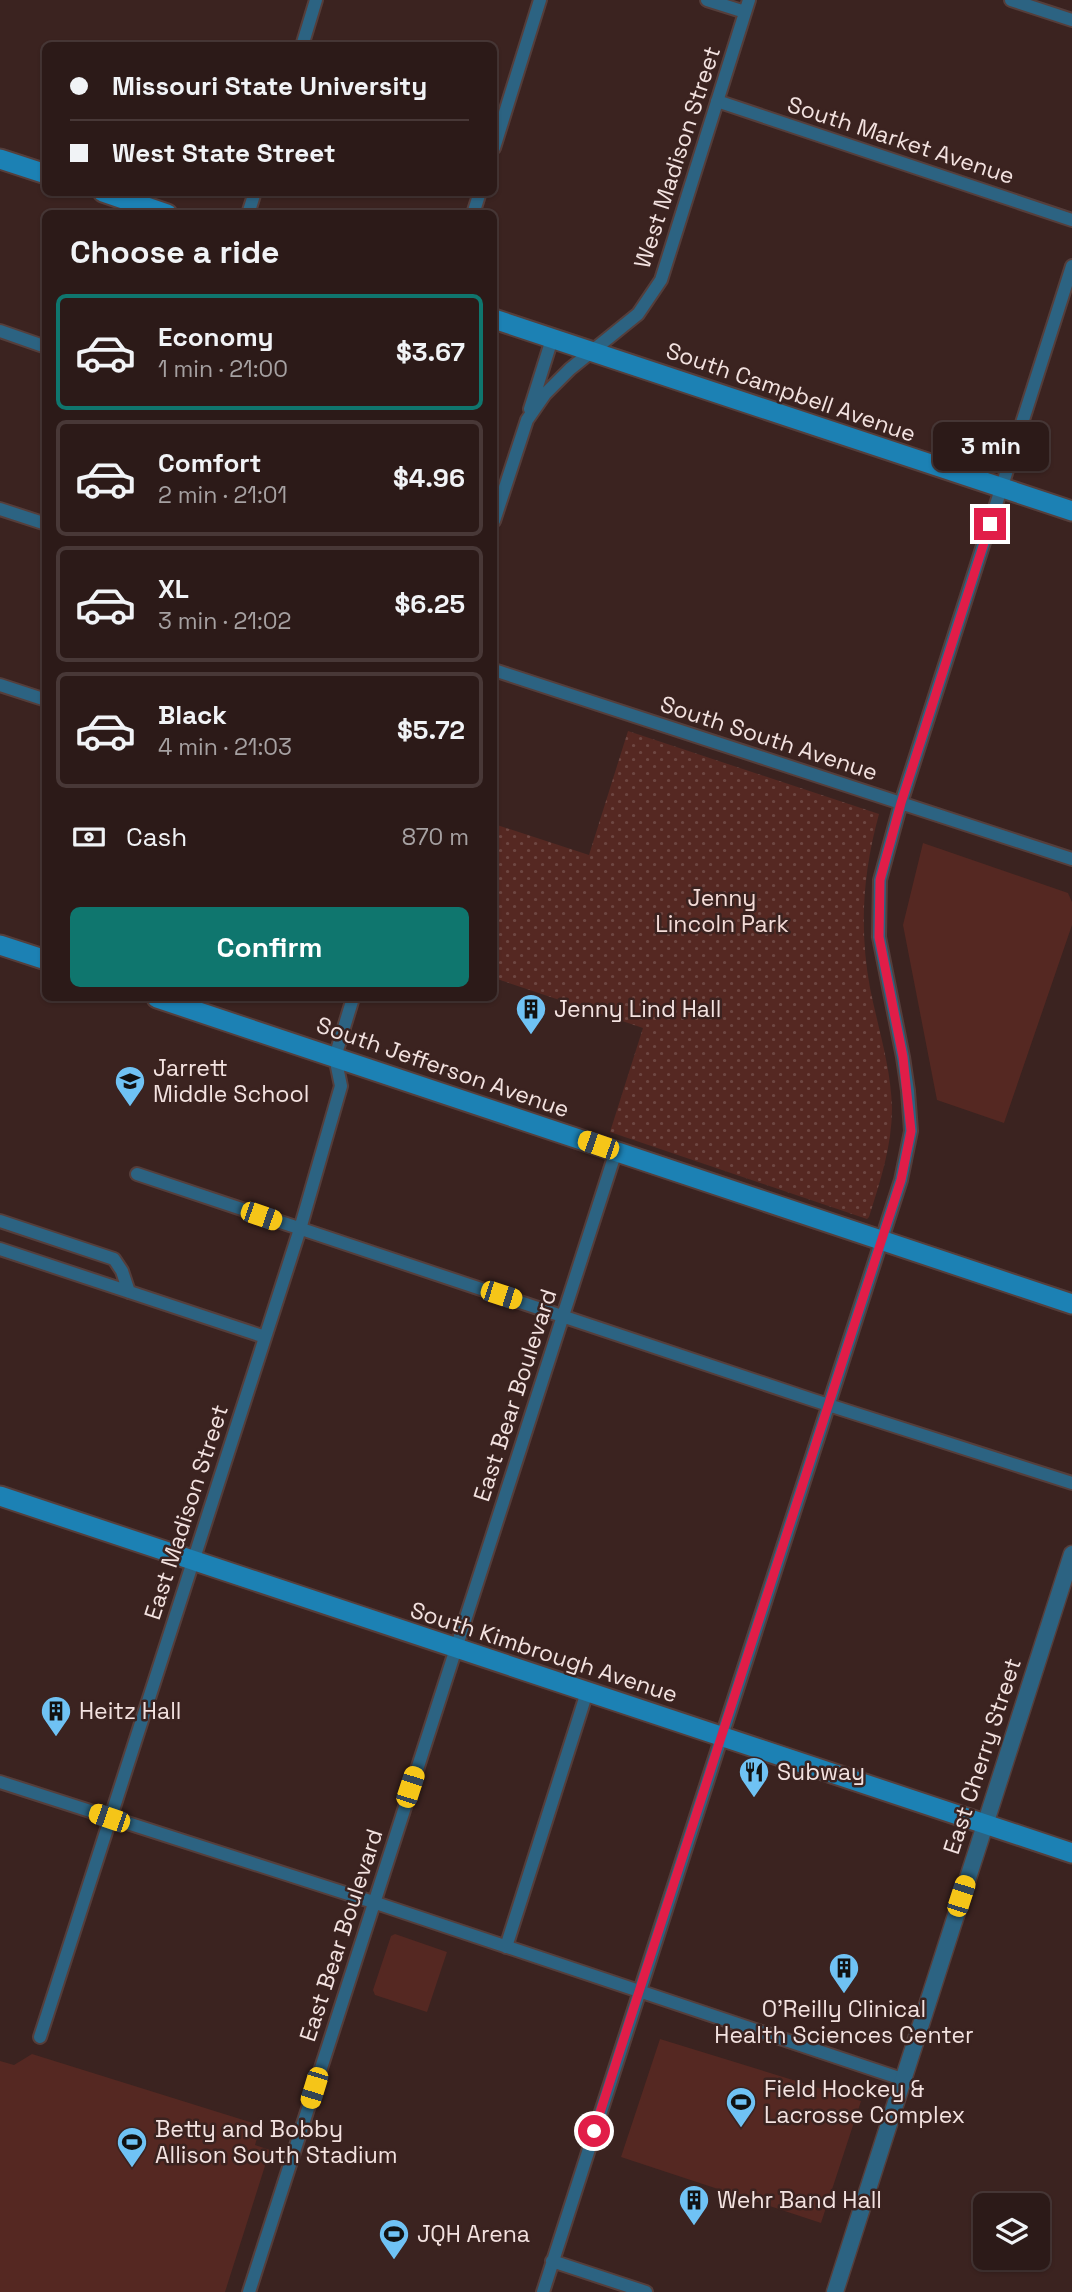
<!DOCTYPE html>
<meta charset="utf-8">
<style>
:root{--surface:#2c1a18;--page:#382725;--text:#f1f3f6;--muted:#a6a1a2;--line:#483837;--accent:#0f766e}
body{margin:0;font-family:"Space Grotesk",sans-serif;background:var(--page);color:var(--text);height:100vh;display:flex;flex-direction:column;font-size:26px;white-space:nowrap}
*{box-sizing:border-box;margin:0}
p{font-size:23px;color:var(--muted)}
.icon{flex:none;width:38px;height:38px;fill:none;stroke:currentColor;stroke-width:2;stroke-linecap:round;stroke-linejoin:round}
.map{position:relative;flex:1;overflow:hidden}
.details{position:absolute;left:42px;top:210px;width:455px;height:791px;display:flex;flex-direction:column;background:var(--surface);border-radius:10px;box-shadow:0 2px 5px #0004,0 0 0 2px var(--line)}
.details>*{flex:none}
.guide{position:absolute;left:42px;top:42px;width:455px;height:154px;border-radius:10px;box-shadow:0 2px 5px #0004,0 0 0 2px var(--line);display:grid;align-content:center;height:154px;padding:0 28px;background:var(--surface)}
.buttons{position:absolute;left:973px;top:2193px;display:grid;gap:14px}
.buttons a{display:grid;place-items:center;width:77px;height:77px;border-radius:10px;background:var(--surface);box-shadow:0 2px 5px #0004,0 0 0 2px var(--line);font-size:35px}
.end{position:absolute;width:32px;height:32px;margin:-16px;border:9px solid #e11d48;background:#fff;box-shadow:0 0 0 4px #fff}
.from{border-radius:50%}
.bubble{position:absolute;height:49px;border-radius:10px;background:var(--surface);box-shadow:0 2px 5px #0004,0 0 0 2px var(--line);font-size:23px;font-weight:800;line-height:49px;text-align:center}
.car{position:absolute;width:21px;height:42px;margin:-21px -10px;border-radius:9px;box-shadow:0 0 5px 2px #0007;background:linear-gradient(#f5c518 24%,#345 0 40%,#f5c518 0 76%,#345 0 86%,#f5c518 0)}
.guide b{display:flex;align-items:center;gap:24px;height:66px;font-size:26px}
.guide b+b{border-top:2px solid var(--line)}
.guide i{width:18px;height:18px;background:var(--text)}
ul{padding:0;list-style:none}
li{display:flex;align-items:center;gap:21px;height:116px;margin:0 14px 10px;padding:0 14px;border:4px solid var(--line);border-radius:10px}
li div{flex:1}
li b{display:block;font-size:26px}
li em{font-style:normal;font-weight:800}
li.current{border-color:var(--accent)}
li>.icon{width:63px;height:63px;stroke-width:1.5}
h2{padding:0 28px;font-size:32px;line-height:84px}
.pay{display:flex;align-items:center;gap:18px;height:77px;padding:0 28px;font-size:26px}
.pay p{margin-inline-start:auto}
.button{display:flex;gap:14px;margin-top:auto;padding:14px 28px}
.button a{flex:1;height:80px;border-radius:10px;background:var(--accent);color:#fff;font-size:28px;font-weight:800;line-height:80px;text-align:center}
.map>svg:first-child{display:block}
</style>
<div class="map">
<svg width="1072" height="2292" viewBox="0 0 1072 2292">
<defs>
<pattern id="park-dots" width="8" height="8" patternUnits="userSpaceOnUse" patternTransform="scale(1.75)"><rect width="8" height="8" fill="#552822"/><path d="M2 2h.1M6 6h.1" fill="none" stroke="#6e4742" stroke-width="1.8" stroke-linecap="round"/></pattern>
</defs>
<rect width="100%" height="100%" fill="#3b2320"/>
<!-- green -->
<path fill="#552822" d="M 923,843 L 1068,893 L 1072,902 L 1072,925 L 1004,1123 L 937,1100 L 903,925 Z
M 395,1934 L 447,1952 L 427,2012 L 375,1995 L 373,1990 L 391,1936 Z
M 660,2039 L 861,2101 L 821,2223 L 621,2157 Z
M 32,2054 L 253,2123 L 258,2135 L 255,2145 L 270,2150 L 225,2292 L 0,2292 L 0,2061 L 14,2065 Z"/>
<!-- park -->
<path fill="url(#park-dots)" d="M 628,731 L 879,814 C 863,872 859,928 870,988 C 878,1028 891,1067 892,1108 C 892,1146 880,1182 869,1217 L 867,1219 L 610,1132 L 643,1028 L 494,978 L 494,824 L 589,855 Z"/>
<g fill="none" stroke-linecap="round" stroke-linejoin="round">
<!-- minor casing -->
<g stroke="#553e3b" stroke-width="16">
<path id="minor" d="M 707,0 L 745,12
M 1011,0 L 1072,20
M 302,46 L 316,0
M 717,101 L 1072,220
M 494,148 L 540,0
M 248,214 L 255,192
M 473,214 L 480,192
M 0,331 L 46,347
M 530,409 L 552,339
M 0,509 L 46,524
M 494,521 L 527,420 L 545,394 L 570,369 L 638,314 L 661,280 L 749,0
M 494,670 L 1072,859
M 0,685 L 46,700
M 137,1174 L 813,1400 L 1072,1483
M 0,1221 L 114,1259 L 122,1271 L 129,1292
M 0,1249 L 265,1337
M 0,1782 L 373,1902 L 902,2079
M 506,1947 L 587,1692
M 40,2037 L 300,1229 L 341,1086 L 335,1057 L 353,998
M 552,2261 L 646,2292
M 249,2292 L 616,1151
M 543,2292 L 901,1180 L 911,1131 L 908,1091 L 903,1057 L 879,937 L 880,880 L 901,803 L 1072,266"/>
</g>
<!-- tertiary casing -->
<g stroke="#553e3b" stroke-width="19">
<path id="tertiary" d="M 835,2292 L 1072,1554"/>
</g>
<!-- secondary casing -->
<g stroke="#553e3b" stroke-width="23">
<path id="secondary" d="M 0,159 L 46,174
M 103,192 L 167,214
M 494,319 L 1072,511
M 0,945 L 46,960
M 157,998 L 1072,1304
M 0,1496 L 1072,1853"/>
</g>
<!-- minor -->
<use href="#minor" stroke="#2c6382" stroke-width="12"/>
<!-- tertiary -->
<use href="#tertiary" stroke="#2c6382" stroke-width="16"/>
<!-- secondary -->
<use href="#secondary" stroke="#1c81b4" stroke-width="19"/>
</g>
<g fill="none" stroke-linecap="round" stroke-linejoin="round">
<!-- route -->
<path stroke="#e11d48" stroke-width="9" d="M 594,2131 L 901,1180 L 911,1131 L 903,1057 L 879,937 L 880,880 L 901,803 L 990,524"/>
</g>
<!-- icons -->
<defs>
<g id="building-pin" transform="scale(1.575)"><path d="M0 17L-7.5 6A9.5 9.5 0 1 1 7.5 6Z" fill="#6fc2f4" stroke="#3b2320"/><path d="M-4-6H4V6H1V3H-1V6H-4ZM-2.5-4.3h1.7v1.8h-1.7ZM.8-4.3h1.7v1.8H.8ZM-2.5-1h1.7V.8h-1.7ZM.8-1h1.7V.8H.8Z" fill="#111"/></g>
<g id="school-pin" transform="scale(1.575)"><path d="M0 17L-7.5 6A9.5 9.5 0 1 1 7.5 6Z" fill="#6fc2f4" stroke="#3b2320"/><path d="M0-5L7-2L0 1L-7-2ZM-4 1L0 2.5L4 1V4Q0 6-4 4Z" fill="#111"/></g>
<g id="restaurant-pin" transform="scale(1.575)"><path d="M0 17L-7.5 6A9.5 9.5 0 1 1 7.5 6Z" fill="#6fc2f4" stroke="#3b2320"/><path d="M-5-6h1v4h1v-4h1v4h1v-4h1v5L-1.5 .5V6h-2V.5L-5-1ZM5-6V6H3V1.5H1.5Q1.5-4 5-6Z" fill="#111"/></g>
<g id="stadium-pin" transform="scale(1.575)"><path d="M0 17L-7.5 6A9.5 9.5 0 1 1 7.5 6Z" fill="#6fc2f4" stroke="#3b2320"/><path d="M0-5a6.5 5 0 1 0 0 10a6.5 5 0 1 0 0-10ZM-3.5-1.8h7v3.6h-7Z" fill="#111"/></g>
</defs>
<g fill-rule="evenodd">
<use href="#building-pin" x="531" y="1009"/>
<use href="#school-pin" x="130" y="1081"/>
<use href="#building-pin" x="56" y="1711"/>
<use href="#restaurant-pin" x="754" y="1772"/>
<use href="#building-pin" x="844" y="1968"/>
<use href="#stadium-pin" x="741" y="2102"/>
<use href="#stadium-pin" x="132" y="2142"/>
<use href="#building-pin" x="694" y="2200"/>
<use href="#stadium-pin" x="394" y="2234"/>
</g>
<g text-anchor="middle" stroke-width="5" stroke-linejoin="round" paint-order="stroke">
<!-- street labels -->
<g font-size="23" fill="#f3e2e0" stroke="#3b2320">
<text transform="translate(901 140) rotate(18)" y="8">South Market Avenue</text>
<text transform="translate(677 157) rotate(-72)" y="8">West Madison Street</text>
<text transform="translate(791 392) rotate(19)" y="8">South Campbell Avenue</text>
<text transform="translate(769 738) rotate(18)" y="8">South South Avenue</text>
<text transform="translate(443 1067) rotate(19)" y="8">South Jefferson Avenue</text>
<text transform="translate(515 1395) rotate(-72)" y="8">East Bear Boulevard</text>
<text transform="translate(186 1512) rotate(-72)" y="8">East Madison Street</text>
<text transform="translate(544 1652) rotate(18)" y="8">South Kimbrough Avenue</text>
<text transform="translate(982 1756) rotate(-72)" y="8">East Cherry Street</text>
<text transform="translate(341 1935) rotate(-72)" y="8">East Bear Boulevard</text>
</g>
<!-- park labels -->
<g font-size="23" fill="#f3dbd7" stroke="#3b2320">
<text x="722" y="906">Jenny<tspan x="722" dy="26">Lincoln Park</tspan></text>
</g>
<!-- poi labels -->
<g font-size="23" fill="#f3e2e0" stroke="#3b2320" text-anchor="start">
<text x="554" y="1017">Jenny Lind Hall</text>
<text x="153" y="1076">Jarrett<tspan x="153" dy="26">Middle School</tspan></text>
<text x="79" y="1719">Heitz Hall</text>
<text x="777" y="1780">Subway</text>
<text x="844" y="2017" text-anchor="middle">O'Reilly Clinical<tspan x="844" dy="26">Health Sciences Center</tspan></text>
<text x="764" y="2097">Field Hockey &amp;<tspan x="764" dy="26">Lacrosse Complex</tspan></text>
<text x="155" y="2137">Betty and Bobby<tspan x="155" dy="26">Allison South Stadium</tspan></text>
<text x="717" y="2208">Wehr Band Hall</text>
<text x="417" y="2242">JQH Arena</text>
</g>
</g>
</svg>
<div class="buttons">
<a><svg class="icon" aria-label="layers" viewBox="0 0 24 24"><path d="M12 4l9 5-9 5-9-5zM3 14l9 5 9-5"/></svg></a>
</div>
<i class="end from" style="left:594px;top:2131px"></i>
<i class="end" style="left:990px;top:524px"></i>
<div class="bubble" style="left:933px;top:422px;width:116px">3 min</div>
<i class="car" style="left:598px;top:1145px;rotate:289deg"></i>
<i class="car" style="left:261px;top:1216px;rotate:109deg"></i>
<i class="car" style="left:501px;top:1295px;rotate:108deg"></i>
<i class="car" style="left:410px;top:1787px;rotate:18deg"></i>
<i class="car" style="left:109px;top:1818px;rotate:289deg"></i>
<i class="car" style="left:961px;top:1896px;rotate:18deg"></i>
<i class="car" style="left:314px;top:2088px;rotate:197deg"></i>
<div class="guide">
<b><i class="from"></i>Missouri State University</b>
<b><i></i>West State Street</b>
</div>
<section class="details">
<h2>Choose a ride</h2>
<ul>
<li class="current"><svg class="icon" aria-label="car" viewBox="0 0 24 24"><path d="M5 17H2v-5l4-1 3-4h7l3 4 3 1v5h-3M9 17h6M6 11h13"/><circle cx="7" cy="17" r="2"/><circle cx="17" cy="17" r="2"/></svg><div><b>Economy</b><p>1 min · 21:00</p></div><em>$3.67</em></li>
<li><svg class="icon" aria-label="car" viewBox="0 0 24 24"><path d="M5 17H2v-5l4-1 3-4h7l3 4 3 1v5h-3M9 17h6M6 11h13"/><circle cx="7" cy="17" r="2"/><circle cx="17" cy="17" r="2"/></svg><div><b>Comfort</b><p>2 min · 21:01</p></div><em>$4.96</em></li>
<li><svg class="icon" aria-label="car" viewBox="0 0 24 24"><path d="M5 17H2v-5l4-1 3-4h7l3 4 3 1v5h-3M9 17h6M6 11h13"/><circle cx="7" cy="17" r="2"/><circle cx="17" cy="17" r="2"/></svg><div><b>XL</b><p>3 min · 21:02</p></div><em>$6.25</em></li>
<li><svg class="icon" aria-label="car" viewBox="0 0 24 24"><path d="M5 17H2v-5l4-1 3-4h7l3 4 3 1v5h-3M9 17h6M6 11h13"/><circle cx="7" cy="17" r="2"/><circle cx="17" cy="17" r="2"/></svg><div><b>Black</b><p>4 min · 21:03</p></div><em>$5.72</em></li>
</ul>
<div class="pay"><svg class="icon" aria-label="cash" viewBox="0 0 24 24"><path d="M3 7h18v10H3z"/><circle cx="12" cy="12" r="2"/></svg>Cash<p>870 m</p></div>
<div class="button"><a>Confirm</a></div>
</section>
</div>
